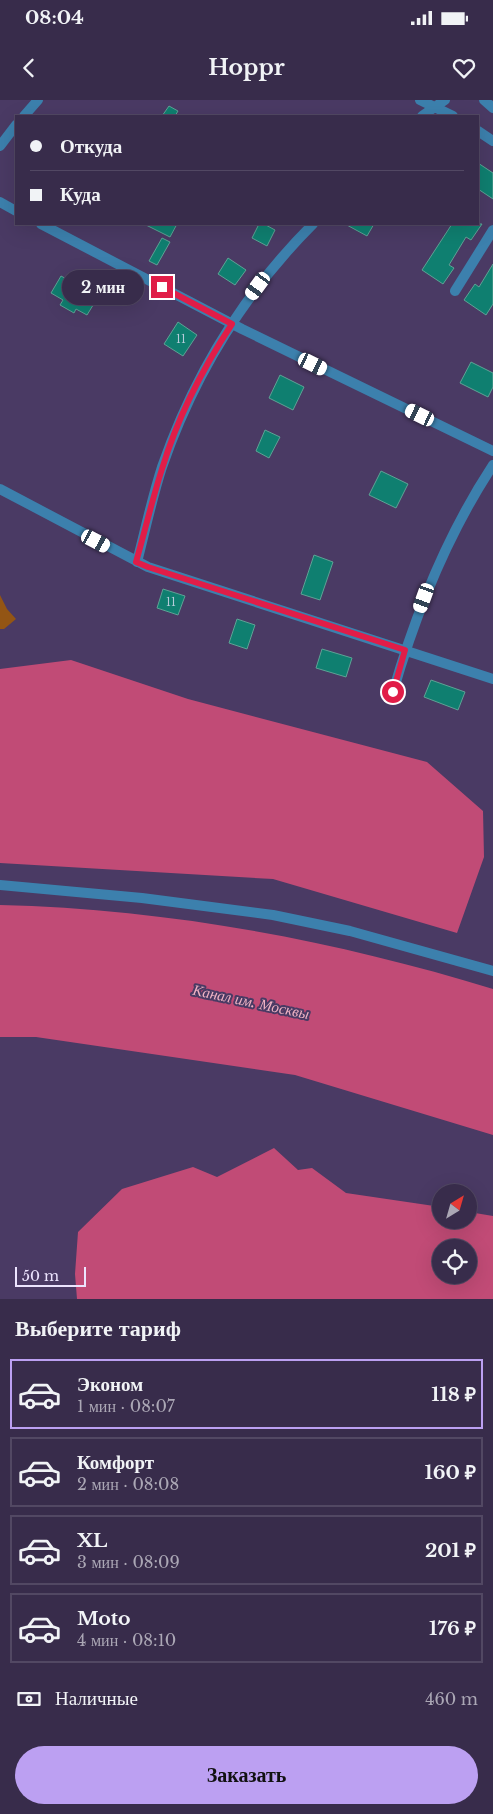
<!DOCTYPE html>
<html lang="ru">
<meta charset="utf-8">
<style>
:root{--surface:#382c4b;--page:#3f3452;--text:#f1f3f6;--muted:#aba7b5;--line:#524863;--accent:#bca0f2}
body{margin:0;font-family:"Libre Baskerville",serif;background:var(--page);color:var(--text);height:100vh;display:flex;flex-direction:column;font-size:19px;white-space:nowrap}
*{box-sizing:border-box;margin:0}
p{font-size:16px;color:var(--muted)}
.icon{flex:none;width:28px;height:28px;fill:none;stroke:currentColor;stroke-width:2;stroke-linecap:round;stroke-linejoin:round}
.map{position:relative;height:1199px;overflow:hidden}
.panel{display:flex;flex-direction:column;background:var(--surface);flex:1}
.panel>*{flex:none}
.guide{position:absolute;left:15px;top:15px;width:464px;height:110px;border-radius:0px;box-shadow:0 5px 20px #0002,0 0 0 1px var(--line);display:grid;align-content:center;height:110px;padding:0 15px;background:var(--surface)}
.needle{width:32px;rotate:37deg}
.buttons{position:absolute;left:432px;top:1084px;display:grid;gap:10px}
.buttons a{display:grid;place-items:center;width:45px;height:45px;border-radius:50%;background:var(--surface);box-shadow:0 5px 20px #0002,0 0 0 1px var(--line);font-size:25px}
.scale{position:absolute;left:15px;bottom:12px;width:71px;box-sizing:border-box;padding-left:5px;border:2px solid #ece4fe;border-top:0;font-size:14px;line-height:18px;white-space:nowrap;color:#ece4fe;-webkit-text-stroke:4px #4a3a64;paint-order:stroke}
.end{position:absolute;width:22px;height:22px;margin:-11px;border:6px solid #e11d48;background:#fff;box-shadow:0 0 0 2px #fff}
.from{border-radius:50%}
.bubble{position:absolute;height:35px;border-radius:18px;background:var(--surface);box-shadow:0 5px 20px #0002,0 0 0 1px var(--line);font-size:16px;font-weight:800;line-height:35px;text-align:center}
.car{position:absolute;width:15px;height:30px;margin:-15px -8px;border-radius:6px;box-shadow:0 0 4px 1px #0007;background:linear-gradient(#fff 24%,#345 0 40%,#fff 0 76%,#345 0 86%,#fff 0)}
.guide b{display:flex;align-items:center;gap:18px;height:48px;font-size:19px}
.guide b+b{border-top:1px solid var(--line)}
.guide i{width:12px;height:12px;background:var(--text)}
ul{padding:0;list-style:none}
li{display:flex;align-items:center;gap:15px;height:70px;margin:0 10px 8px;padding:0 5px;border:2px solid var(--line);border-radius:0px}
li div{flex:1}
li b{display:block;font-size:19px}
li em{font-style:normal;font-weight:800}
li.on{border-color:var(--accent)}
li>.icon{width:45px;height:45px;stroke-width:1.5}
h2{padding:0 15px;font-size:22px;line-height:60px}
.pay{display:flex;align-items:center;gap:12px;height:55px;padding:0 15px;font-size:19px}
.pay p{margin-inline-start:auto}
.button{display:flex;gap:10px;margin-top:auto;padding:10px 15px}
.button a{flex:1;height:58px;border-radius:30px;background:var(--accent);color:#111;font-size:20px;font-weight:800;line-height:58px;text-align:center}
.status{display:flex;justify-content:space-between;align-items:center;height:35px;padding:0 25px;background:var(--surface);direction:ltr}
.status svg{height:14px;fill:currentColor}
header{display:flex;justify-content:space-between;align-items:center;height:65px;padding:0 15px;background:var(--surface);font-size:22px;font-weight:800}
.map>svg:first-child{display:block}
</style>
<div class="status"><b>08:04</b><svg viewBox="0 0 49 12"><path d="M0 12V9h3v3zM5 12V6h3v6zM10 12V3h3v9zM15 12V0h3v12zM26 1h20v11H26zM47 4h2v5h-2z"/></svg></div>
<header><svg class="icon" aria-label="back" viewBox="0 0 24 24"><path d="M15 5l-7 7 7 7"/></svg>Hoppr<svg class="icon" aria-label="heart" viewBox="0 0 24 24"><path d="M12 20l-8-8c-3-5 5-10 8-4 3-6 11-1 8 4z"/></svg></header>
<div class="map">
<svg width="493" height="1199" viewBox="0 0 493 1199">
<rect width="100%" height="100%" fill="#4a3a64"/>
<!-- green -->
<path fill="#935514" d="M 0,495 L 7,509 L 16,519 L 4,529 L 0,529 Z"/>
<!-- water -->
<path fill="#c14b76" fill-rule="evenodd" d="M 71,560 L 188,599 L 427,662 L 483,711 L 484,757 L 457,833 L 273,779 L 0,763 L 0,569 Z
M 0,805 C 167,809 334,840 493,889 L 493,1035 L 295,975 L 36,937 L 0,937 Z
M 274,1048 L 298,1070 L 312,1068 L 346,1093 L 441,1107 L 441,1120 L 469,1120 L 469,1112 L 493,1116 L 493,1199 L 77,1199 L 75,1174 L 78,1132 L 122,1089 L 193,1067 L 217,1077 ZM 441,1148 L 469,1148 L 469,1175 L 441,1175 Z"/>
<!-- building -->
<path fill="#0f7f70" stroke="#5ea295" d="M 169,6 L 178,11 L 175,16 L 162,16 Z
M 478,63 L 493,73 L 493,99 L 478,89 Z
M 144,124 L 177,124 L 170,137 Z
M 259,124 L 264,124 L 275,130 L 267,146 L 252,138 Z
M 345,124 L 374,124 L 367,136 Z
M 452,124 L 482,124 L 471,140 L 466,137 L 449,165 L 454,168 L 443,184 L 422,170 Z
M 162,138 L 170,142 L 157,165 L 149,161 Z
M 228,158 L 246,170 L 235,185 L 218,174 Z
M 493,164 L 493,204 L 486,215 L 464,200 L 475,184 L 479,187 Z
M 61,176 L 72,182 L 73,179 L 90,188 L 88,191 L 98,197 L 87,215 L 76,209 L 74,213 L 60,205 L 63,200 L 51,193 Z
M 178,222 L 197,235 L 183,256 L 164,244 Z
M 471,262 L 493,273 L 493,287 L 488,297 L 460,283 Z
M 280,275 L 304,287 L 293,310 L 269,298 Z
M 265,330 L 280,337 L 269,358 L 256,351 Z
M 381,371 L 408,384 L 396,408 L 369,395 Z
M 314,455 L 333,462 L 320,500 L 301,494 Z
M 163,489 L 185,496 L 178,515 L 157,508 Z
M 237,519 L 255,525 L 247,549 L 229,543 Z
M 322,549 L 352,558 L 346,577 L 316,568 Z
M 431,580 L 465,592 L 458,610 L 424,597 Z"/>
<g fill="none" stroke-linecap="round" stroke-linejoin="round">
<!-- minor -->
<path stroke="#3c80ad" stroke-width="10" d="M 420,0 L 453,16
M 484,0 L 493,8
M 24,16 L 38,0
M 422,16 L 445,0
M 478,31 L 493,41
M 0,46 L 16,25
M 0,102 L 16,111
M 41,124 L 242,229 L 493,351
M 455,191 L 493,130
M 0,389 L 148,467 L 493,579
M 137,462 C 145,431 152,398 162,367 C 194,275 245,192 313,124
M 393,592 C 416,512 447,435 493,365
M 0,785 L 142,798 L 273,815 L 350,831 L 493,871"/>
</g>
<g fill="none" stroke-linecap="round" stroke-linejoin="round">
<!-- route -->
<path stroke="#e11d48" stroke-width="6" d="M 162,187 L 232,224 C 203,268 177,319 162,369 C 152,400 145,431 136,462 L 148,467 L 405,550 L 393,592"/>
</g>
<g text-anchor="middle" stroke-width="4" stroke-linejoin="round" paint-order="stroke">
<!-- number labels -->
<g font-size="11" fill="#b5cbda">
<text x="181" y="243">11</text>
<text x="171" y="506">11</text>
</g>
<!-- water labels -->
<g font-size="15" font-style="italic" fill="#efb2c3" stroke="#4a3a64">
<text transform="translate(251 902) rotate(12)" y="5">Канал им. Москвы</text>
</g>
</g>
</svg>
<div class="buttons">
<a><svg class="needle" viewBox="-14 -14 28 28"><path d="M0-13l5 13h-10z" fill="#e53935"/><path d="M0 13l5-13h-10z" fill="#aba7b5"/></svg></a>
<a><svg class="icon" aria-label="locate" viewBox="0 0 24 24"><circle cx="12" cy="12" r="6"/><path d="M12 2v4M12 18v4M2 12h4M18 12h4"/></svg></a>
</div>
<div class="scale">50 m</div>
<i class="end from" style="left:393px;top:592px"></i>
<i class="end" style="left:162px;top:187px"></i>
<div class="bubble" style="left:62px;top:170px;width:82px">2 мин</div>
<i class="car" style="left:258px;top:186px;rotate:216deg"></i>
<i class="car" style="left:313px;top:264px;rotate:116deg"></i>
<i class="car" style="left:420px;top:315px;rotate:296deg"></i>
<i class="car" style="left:96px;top:441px;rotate:118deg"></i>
<i class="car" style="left:424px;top:498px;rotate:200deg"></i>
<div class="guide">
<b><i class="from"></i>Откуда</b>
<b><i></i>Куда</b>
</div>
</div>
<section class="panel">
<h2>Выберите тариф</h2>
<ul>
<li class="on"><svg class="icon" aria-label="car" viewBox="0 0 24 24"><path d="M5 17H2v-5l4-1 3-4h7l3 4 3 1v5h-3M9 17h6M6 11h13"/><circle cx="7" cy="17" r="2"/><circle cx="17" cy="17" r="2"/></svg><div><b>Эконом</b><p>1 мин · 08:07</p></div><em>118 ₽</em></li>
<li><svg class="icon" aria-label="car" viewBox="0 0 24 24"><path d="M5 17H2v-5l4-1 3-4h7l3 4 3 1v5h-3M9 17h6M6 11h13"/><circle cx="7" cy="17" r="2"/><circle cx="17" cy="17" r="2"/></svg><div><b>Комфорт</b><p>2 мин · 08:08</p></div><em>160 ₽</em></li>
<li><svg class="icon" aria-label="car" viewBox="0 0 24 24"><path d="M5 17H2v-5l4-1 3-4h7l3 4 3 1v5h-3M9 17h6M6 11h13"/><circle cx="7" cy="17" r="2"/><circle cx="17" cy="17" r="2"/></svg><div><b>XL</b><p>3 мин · 08:09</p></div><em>201 ₽</em></li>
<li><svg class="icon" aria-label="car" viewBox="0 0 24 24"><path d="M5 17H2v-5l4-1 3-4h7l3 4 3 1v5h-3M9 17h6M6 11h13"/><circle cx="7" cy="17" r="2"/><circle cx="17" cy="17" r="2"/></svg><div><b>Moto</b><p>4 мин · 08:10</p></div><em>176 ₽</em></li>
</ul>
<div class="pay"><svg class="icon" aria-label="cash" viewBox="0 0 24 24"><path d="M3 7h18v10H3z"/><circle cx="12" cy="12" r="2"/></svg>Наличные<p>460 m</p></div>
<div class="button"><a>Заказать</a></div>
</section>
